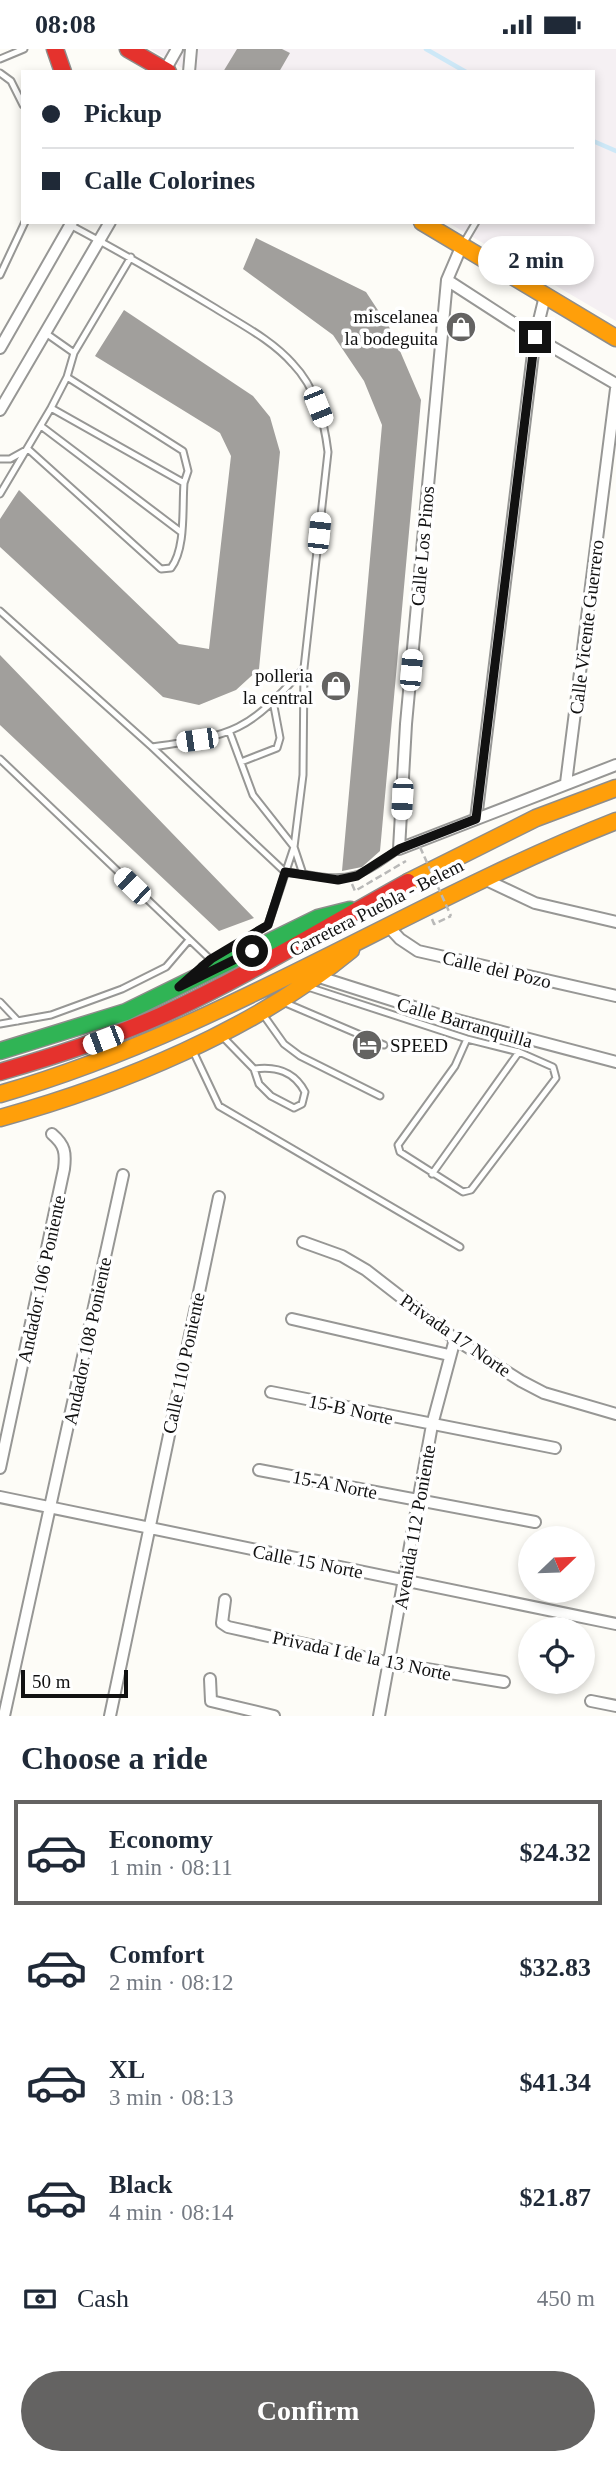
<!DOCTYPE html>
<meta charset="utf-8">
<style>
:root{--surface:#fff;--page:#f6f6f7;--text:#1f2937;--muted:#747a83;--line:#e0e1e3;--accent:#646362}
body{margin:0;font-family:Georgia,serif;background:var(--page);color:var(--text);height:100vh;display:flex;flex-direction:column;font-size:26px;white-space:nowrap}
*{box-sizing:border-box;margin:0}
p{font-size:23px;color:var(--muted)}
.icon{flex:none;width:38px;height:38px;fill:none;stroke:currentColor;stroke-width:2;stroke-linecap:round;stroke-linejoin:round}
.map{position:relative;height:1667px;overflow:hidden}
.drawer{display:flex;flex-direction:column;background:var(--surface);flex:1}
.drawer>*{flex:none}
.hud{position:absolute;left:21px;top:21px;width:574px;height:154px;border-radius:0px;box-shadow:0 4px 10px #0003;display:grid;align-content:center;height:154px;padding:0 21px;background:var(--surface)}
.needle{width:46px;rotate:67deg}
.fabs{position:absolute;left:518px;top:1477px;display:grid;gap:14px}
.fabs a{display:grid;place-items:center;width:77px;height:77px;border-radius:50%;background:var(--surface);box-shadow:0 4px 10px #0003;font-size:35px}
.scale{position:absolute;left:21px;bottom:18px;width:107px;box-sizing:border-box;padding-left:7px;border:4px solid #111;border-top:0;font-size:19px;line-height:24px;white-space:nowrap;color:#111;-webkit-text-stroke:5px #fff;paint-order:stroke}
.end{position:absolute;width:32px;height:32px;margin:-16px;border:9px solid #111;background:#fff;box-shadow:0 0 0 4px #fff}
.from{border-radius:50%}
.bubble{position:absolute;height:49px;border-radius:24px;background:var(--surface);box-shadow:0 4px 10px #0003;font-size:23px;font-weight:700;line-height:49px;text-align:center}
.car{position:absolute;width:21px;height:42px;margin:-21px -10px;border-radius:9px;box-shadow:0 0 5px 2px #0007;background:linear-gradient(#fff 24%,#345 0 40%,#fff 0 76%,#345 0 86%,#fff 0)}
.hud b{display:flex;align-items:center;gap:24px;height:66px;font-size:26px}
.hud b+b{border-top:2px solid var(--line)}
.hud i{width:18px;height:18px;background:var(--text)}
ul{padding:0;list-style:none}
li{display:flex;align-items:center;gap:21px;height:105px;margin:0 14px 10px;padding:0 7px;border:4px solid transparent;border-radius:0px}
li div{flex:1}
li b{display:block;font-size:26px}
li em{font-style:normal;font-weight:700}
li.selected{border-color:var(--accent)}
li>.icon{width:63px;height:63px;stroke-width:1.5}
h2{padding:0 21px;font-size:32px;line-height:84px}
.pay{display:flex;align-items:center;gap:18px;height:77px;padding:0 21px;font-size:26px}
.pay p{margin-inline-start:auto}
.action{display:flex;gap:14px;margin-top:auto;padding:14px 21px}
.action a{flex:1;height:80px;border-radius:42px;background:var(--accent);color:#fff;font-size:28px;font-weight:700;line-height:80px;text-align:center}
.status{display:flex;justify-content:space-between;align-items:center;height:49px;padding:0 35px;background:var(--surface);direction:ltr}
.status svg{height:19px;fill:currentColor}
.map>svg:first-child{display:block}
</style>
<div class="status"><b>08:08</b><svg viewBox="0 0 49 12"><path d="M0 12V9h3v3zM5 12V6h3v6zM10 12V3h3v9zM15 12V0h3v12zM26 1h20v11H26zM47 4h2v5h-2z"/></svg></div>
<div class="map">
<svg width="616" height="1667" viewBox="0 0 616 1667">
<rect width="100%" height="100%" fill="#fdfcf7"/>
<!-- industrial -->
<path fill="#f5f0f3" d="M 150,0 L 616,0 L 616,272 L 447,173 L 593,173 L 593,23 L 189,23 Z"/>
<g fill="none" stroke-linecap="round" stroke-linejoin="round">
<!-- stream -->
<path stroke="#cde8f7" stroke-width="4.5" d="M 426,0 L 466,23
M 593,92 L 616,102"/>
</g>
<!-- building -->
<path fill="#a19f9c" d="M 237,0 L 282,0 L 290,4 L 279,23 L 223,23 Z
M 256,189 L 366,243 L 391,281 L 421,351 L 380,802 L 362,818 L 342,822 L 382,376 L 364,332 L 333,286 L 243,220 Z
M 124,261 L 253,347 L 270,368 L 280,403 L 259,620 L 236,641 L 199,656 L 163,648 L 0,498 L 0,470 L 19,441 L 179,595 L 209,600 L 231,407 L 220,384 L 95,307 Z
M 0,606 L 254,869 L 219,882 L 0,676 Z"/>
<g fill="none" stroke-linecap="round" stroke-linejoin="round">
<!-- lane casing -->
<g stroke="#979795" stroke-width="9">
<path id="lane" d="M 0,10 L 24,0
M 0,24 L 11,32 L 23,56
M 70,176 C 119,202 167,230 215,259 C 242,276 272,291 293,315 C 316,339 324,371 328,403 L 304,619 L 303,726 L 294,798 L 268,876 L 202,917
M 463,195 L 476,173
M 0,226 L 25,173
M 47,285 L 74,304
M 67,328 L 183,402 L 188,422 L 184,434
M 41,377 L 181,483
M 0,410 L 10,410 L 28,400 L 161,520 L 171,519 C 186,499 182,460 184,434 L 51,359
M 0,445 L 51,359 L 67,328 L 74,304 L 131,208
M 0,562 L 152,698 C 235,686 248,683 304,619
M 230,684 L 253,746 L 294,798 L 303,825 C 351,834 360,828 399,800
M 152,698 L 285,823 L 303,825
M 0,710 L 210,910
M 241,713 L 277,699 L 280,689 L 273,652
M 308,938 L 467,990 L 519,1003 L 553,1018 L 556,1029 L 471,1141 L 463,1143 L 400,1103 L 398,1096 L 455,1017 L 467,990
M 281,952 L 384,996
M 0,953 L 18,972
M 262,964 L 284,995 L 300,1007 L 380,1047
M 0,975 L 51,966 L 122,940 L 166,918 L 189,891
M 221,986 L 254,1020 L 259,1035 L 271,1047 L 294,1059 L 302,1055 L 305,1043 C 294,1022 276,1017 254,1020
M 193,1002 L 219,1057 L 460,1198
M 432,1125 L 519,1003"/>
</g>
<!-- street casing -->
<g stroke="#979795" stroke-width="14">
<path id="street" d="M 164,23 L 177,0
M 189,23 L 191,0
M 462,196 L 447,231 L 406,675 L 399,800 L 616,716
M 447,231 L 535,288 L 616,335
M 0,299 L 72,173
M 0,361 L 110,173
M 566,734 L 616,340
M 476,770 L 535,288 L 545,247
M 482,829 L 535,854 L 616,873
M 387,876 L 400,890 L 418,902 L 616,947
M 316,927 L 442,967 L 616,1013
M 303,1193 L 342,1207 L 366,1221 L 455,1290 L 521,1332 L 544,1344 L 616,1365
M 292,1270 L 449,1306
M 271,1343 L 555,1399
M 0,1419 L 64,1120 C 66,1104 65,1096 52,1085
M 259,1421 L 535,1473
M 0,1448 L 616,1575
M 225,1551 L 222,1574 L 228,1578 L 390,1614 L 504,1633
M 210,1630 L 211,1652 L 274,1667
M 591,1652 L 616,1657
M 4,1667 L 123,1126
M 110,1667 L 219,1148
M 379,1667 L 432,1376 L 455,1290"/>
</g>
<!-- fast casing -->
<g stroke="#8e8d8b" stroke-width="19">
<path id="fast" d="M 0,1002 L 126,963 L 318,869 L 350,861"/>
</g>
<!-- slow casing -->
<g stroke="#8e8d8b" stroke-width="19">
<path id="slow" d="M 422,173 L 616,289
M 408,833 L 536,769 L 616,739
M 0,1045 C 217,983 407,854 616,772
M 0,1069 C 120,1036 254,981 351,901"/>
</g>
<!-- jam casing -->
<g stroke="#8e8d8b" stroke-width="19">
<path id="jam" d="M 55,0 L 63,23
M 128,0 L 168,23
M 0,1023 C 55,1007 108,990 160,967 C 246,928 326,878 408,833"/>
</g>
<!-- path -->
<path stroke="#b9b9b8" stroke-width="2.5" stroke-dasharray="7 3.5" stroke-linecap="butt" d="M 352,835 L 355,842 L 406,812
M 432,870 L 434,875 L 451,867"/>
<!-- lane -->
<use href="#lane" stroke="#fffffe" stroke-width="5"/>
<!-- street -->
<use href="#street" stroke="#fffffe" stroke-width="10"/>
<!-- fast -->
<use href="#fast" stroke="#30b455" stroke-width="16"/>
<!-- slow -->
<use href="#slow" stroke="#ff9f0a" stroke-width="16"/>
<!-- jam -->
<use href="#jam" stroke="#e5322d" stroke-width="16"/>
<!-- path-bridge -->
<path stroke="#b9b9b8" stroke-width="2.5" stroke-dasharray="7 3.5" stroke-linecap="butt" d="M 420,798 L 451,867"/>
</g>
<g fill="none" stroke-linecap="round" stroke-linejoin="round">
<!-- route -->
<path stroke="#111" stroke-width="9" d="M 252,902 L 179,938 L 211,910 L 268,876 L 285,823 L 338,831 L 357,827 L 399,800 L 476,770 L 535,288"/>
</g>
<!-- icons -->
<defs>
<g id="shop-disc" transform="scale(1.575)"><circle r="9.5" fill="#646362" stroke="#fff"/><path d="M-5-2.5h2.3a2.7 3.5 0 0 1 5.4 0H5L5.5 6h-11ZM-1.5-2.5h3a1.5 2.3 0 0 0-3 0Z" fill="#fff"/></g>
<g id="hotel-disc" transform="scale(1.575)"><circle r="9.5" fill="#646362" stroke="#fff"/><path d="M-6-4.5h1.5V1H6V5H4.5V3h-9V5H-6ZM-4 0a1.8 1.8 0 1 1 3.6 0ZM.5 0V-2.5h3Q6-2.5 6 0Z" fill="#fff"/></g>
</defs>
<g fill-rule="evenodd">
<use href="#shop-disc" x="461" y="278"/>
<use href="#shop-disc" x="336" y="637"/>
<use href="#hotel-disc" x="367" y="996"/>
</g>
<g text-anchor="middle" stroke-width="7" stroke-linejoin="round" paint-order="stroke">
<!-- poi labels -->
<g font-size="19" fill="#111" stroke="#fff" text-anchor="end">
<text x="438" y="274">miscelanea<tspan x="438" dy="22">la bodeguita</tspan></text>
<text x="313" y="633">polleria<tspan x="313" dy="22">la central</tspan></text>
<text x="390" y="1003" text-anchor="start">SPEED</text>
</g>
<!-- street labels -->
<g font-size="19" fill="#111" stroke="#fff">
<text transform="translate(422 497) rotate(-85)" y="7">Calle Los Pinos</text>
<text transform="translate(586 578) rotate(-83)" y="7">Calle Vicente Guerrero</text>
<text transform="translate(376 858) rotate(-27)" y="7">Carretera Puebla - Belem</text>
<text transform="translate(497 920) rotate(13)" y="7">Calle del Pozo</text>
<text transform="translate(465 973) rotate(16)" y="7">Calle Barranquilla</text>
<text transform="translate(41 1230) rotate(-78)" y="7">Andador 106 Poniente</text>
<text transform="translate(456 1286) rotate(35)" y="7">Privada 17 Norte</text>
<text transform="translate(87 1292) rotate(-78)" y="7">Andador 108 Poniente</text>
<text transform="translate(183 1314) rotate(-78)" y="7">Calle 110 Poniente</text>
<text transform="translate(351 1360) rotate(12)" y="7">15-B Norte</text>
<text transform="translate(335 1435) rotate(11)" y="7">15-A Norte</text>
<text transform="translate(414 1478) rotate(-80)" y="7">Avenida 112 Poniente</text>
<text transform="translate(308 1512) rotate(11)" y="7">Calle 15 Norte</text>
<text transform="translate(362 1606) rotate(12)" y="7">Privada I de la 13 Norte</text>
</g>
</g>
</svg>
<div class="fabs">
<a><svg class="needle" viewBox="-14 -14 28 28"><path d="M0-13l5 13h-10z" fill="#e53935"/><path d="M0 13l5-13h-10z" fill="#747a83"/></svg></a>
<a><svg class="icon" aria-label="locate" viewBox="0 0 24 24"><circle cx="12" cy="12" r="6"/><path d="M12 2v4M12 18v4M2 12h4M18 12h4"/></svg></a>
</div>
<div class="scale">50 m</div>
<i class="end from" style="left:252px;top:902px"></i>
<i class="end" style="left:535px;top:288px"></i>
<div class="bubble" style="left:478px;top:187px;width:116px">2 min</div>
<i class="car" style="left:318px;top:358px;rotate:158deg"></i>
<i class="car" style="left:319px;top:484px;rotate:6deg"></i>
<i class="car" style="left:411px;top:621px;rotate:5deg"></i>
<i class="car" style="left:197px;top:691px;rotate:262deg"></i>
<i class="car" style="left:402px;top:750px;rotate:183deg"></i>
<i class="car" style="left:132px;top:837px;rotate:314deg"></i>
<i class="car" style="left:103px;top:991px;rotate:249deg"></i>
<div class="hud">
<b><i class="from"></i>Pickup</b>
<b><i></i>Calle Colorines</b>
</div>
</div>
<section class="drawer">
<h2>Choose a ride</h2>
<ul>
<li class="selected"><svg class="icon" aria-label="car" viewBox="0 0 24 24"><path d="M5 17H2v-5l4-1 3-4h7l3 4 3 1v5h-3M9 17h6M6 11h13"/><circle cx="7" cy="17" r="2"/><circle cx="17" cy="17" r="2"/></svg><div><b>Economy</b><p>1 min · 08:11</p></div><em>$24.32</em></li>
<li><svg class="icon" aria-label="car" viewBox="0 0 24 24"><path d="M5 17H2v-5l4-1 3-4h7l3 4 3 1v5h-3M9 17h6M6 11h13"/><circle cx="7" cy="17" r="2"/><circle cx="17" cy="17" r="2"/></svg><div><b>Comfort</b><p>2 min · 08:12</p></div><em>$32.83</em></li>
<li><svg class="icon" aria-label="car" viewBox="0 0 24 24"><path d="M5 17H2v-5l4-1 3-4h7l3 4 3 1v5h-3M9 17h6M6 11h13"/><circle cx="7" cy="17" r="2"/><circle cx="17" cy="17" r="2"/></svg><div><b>XL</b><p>3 min · 08:13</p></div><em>$41.34</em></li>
<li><svg class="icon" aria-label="car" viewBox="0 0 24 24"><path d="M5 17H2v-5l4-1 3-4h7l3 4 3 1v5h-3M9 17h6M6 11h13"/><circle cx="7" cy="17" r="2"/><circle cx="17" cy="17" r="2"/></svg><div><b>Black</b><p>4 min · 08:14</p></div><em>$21.87</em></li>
</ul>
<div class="pay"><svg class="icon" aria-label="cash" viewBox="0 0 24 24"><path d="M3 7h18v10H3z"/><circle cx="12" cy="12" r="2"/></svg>Cash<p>450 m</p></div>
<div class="action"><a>Confirm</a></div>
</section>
